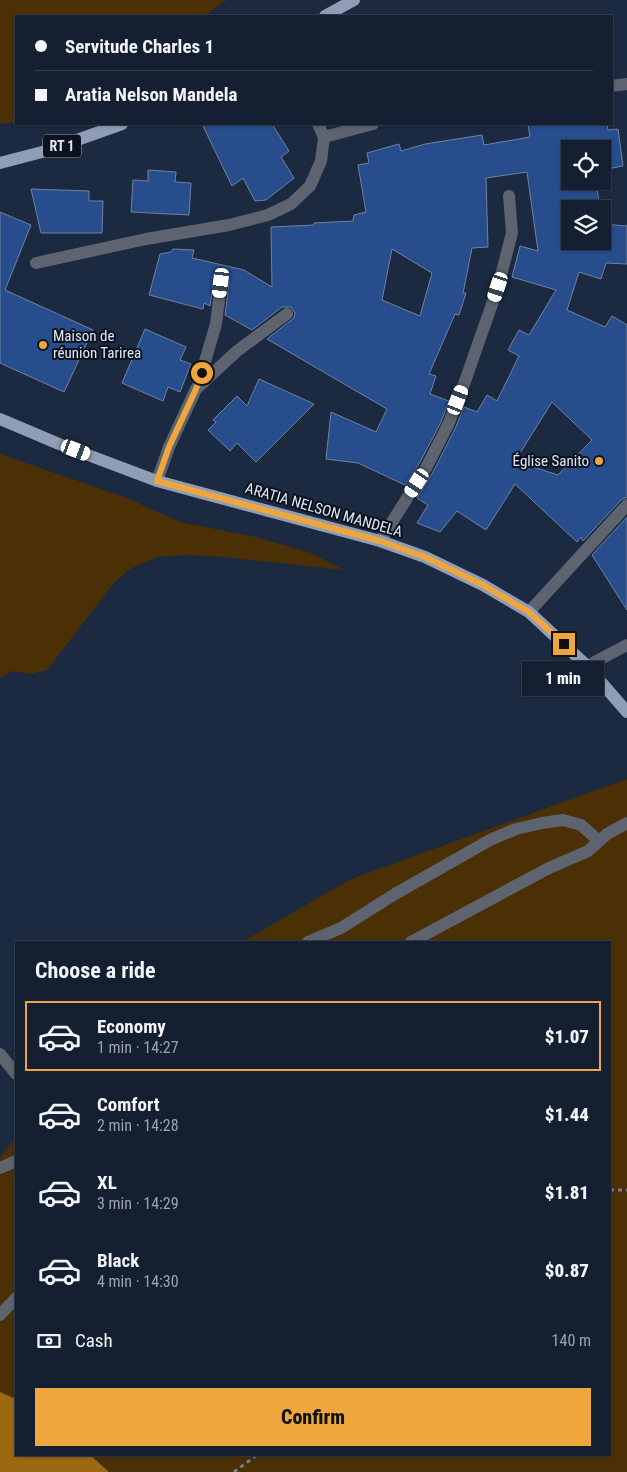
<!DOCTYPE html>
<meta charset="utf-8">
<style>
:root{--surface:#142031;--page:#1d2839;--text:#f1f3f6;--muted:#9da3ab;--line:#333e4d;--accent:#efa73d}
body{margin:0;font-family:"Roboto Condensed",sans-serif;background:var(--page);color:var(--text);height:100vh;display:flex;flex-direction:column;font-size:19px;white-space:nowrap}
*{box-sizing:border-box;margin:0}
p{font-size:16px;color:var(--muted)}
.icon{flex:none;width:28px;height:28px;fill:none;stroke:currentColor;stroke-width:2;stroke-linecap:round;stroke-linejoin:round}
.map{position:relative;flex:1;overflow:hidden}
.side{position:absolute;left:15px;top:941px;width:596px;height:515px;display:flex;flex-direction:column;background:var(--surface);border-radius:0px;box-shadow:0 1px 4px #0004,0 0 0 1px var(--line)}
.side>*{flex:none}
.banner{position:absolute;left:15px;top:15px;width:598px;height:110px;border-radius:0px;box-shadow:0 1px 4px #0004,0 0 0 1px var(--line);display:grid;align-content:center;height:110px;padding:0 20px;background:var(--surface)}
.tools{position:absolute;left:561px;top:140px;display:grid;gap:10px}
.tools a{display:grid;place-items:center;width:50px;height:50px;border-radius:0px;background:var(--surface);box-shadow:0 1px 4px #0004,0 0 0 1px var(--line);font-size:25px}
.end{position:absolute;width:22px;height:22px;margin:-11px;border:6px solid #efa73d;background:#111;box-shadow:0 0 0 2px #111}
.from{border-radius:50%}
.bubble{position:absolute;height:35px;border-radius:0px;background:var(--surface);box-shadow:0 1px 4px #0004,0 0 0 1px var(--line);font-size:16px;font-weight:800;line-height:35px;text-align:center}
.car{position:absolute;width:15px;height:30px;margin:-15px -8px;border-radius:6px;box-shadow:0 0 4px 1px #0007;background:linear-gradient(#fff 24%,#345 0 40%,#fff 0 76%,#345 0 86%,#fff 0)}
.banner b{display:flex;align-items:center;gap:18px;height:48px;font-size:19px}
.banner b+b{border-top:1px solid var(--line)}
.banner i{width:12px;height:12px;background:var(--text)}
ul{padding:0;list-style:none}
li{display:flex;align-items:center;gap:15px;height:70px;margin:0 10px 8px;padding:0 10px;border:2px solid transparent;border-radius:0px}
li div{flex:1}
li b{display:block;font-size:19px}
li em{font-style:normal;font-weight:800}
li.on{border-color:var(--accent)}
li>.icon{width:45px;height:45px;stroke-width:1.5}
h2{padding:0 20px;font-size:22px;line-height:60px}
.pay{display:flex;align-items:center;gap:12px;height:55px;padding:0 20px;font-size:19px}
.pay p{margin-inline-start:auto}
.button{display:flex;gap:10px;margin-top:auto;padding:10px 20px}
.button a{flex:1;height:58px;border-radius:0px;background:var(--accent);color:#111;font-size:20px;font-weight:800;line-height:58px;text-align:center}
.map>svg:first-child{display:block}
</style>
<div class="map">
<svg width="627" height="1472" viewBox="0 0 627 1472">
<rect width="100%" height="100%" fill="#1b2a41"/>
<!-- green -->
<path fill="#4b3005" d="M 0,0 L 228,0 L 223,2 L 205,16 L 16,16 L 16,122 L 0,124 Z
M 0,454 L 127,498 L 180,522 L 256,537 L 311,553 L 344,570 L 224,557 L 185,555 L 157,557 L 130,569 L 113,584 L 47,670 L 30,674 L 12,671 L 0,678 Z
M 627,779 L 627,1472 L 0,1472 L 0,1157 L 16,1138 L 16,1455 L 610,1455 L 610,942 L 242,942 L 351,879 Z"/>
<!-- water -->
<path fill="#9c6811" d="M 0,1392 L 16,1399 L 16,1455 L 90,1455 L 109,1472 L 0,1472 Z"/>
<!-- building -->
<path fill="#274d8d" stroke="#71829e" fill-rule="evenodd" d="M 202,124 L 272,124 L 289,151 L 281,157 L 294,178 L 266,200 L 255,201 L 243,178 L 232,186 Z
M 528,124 L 607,124 L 608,130 L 618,129 L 623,166 L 602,170 L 602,149 L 570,149 L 570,181 L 596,181 L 600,209 L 570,209 L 570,241 L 602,241 L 602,224 L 627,226 L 627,264 L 606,263 L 601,279 L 579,272 L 567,310 L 605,327 L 612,316 L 627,325 L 627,497 L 621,500 L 583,541 L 581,537 L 577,542 L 515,484 L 486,530 L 457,511 L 440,532 L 417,523 L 428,505 L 417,498 L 433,472 L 455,429 L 464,407 L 477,412 L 487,395 L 497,401 L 519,356 L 508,350 L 519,330 L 529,335 L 556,290 L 512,277 L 520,246 L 538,251 L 527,172 L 486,178 L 488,247 L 472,248 L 463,293 L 466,293 L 459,315 L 455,314 L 429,374 L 436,376 L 430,394 L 449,401 L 441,422 L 419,464 L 405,485 L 358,463 L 326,459 L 331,412 L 376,432 L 387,409 L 267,339 L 294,318 L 295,313 L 291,307 L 282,307 L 252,330 L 225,315 L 229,284 L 226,277 L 222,275 L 218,275 L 214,279 L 210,306 L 204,303 L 203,309 L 149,295 L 160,254 L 171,252 L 173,249 L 194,250 L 192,258 L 244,270 L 272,287 L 271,227 L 314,225 L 314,223 L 353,221 L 354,215 L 366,212 L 358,165 L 369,163 L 367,153 L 399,144 L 401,151 L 425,144 L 482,135 L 484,145 L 530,137 ZM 392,249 L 432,273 L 420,316 L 382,300 ZM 552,402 L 592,440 L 558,475 L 515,461 Z
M 148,170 L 176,172 L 175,182 L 191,183 L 189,215 L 131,212 L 133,180 L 148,181 Z
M 31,189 L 89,191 L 89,201 L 103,201 L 102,233 L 41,233 Z
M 0,212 L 31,225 L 5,290 L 93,330 L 64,392 L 0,363 Z
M 145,329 L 186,347 L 180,360 L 191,364 L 180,392 L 168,387 L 163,401 L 122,383 Z
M 259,379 L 314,404 L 256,462 L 237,443 L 230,451 L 208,430 L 216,422 L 213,420 L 237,396 L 247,406 Z
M 627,517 L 627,610 L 592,555 Z"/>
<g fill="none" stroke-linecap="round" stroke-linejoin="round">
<!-- path -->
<path stroke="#738093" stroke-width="3" stroke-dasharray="4 4" stroke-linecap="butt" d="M 610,1190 L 627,1190
M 234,1472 L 257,1455"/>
<!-- minor -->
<path stroke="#5d6470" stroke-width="12" d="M 611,86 L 627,84
M 318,124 L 324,137
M 36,263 L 146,239 L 229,225 L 268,215 L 291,204 L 310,186 L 321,161 L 324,137 L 373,124
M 198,385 L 216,324 L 221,283
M 157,481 L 169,447 L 196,389 L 237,351 L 287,314
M 380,541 L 426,468 L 448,425 L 463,387 L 498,287 L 512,233 L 509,196
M 529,612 L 627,505
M 587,666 L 627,645
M 308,942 L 341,928 L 395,894 L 490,840 L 516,829 L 542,823 L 563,820 L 581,825 L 599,841
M 411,942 L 547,869 L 588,851 L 607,834 L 627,823
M 0,1054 L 16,1074
M 0,1168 L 16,1161
M 0,1315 L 16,1298"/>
<!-- major -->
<path stroke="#8f9eb6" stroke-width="12" d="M 325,16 L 354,0
M 0,163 L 46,151 L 122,124
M 0,419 L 59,444 L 157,481 L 380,541 L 425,557 L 483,585 L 529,612 L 587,666 L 627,712"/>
</g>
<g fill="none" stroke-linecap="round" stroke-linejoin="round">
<!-- route -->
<path stroke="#efa73d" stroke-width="6" d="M 202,373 L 196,389 L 169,447 L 157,481 L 380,541 L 425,557 L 483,585 L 529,612 L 564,644"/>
</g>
<!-- markers -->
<g fill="#efa73d" stroke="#0c121d" stroke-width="2">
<circle cx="43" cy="345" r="5"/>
<circle cx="599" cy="461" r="5"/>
</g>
<g text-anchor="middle" stroke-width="4" stroke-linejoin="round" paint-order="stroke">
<!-- shield labels -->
<rect fill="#0c121d" stroke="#a0a8b6" stroke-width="1" x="43" y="134.5" width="38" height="23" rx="4"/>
<g font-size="14" font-weight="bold" fill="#dfe9f8">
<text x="62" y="151">RT 1</text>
</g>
<!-- poi labels -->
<g font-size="15" fill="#dfe9f8" stroke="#0c121d" text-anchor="start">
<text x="53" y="341">Maison de<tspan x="53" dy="17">réunion Tarirea</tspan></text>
<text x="589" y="466" text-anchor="end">Église Sanito</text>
</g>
<!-- street labels -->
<g font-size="15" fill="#dfe9f8" stroke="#0c121d">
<text transform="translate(324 510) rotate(16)" y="5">ARATIA NELSON MANDELA</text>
</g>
</g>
</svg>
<div class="tools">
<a><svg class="icon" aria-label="locate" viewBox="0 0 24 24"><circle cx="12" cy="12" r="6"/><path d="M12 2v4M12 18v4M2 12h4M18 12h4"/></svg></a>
<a><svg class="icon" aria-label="layers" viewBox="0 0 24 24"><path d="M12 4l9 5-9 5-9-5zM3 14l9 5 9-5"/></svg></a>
</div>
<i class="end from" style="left:202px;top:373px"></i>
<i class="end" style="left:564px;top:644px"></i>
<div class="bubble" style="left:522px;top:661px;width:82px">1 min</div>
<i class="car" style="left:221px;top:283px;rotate:187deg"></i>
<i class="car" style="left:498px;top:287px;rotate:198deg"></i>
<i class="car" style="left:458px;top:400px;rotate:21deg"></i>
<i class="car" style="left:76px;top:450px;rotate:111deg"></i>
<i class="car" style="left:417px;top:483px;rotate:213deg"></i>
<div class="banner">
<b><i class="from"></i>Servitude Charles 1</b>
<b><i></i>Aratia Nelson Mandela</b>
</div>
<section class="side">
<h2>Choose a ride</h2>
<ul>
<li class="on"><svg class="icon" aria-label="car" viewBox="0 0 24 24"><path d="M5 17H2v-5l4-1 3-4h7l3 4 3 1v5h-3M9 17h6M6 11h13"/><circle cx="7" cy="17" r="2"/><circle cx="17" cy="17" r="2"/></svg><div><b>Economy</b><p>1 min · 14:27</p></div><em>$1.07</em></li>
<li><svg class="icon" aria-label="car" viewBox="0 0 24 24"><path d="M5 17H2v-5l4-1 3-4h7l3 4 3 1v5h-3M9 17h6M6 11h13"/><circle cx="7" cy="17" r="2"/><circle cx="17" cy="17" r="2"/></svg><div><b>Comfort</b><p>2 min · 14:28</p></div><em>$1.44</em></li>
<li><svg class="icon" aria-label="car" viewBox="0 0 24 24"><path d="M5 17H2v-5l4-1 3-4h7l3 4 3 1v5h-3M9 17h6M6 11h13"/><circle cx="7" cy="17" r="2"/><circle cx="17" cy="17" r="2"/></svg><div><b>XL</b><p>3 min · 14:29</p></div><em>$1.81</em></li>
<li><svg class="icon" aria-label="car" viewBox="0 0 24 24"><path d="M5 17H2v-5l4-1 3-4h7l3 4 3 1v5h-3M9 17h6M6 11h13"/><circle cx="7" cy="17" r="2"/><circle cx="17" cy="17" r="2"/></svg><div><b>Black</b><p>4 min · 14:30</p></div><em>$0.87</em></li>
</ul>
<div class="pay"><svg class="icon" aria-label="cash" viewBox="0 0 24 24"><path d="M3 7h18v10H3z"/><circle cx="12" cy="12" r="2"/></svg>Cash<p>140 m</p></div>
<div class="button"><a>Confirm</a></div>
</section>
</div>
